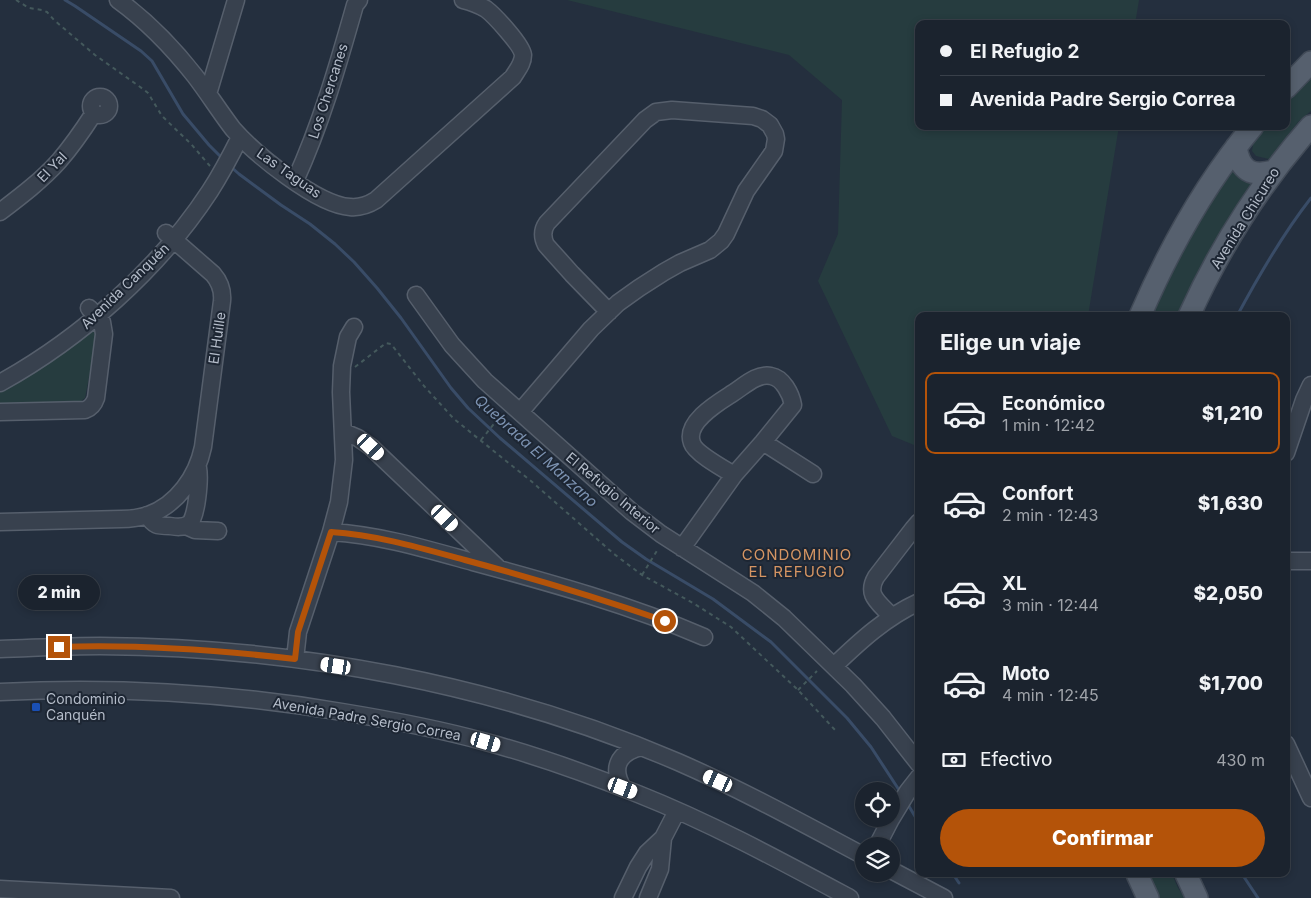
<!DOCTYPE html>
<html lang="es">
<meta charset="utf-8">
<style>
:root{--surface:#1b232e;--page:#242b36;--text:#f1f3f6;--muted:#a0a4aa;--line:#39404a;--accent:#b45309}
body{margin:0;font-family:Inter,sans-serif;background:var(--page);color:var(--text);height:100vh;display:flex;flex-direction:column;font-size:19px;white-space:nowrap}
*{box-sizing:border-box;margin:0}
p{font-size:16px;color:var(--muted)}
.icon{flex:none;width:28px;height:28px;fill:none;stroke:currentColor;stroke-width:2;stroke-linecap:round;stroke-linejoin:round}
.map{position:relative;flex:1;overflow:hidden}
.panel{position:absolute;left:915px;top:312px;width:375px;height:565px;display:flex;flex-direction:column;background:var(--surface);border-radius:10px;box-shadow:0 2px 8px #0003,0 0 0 1px var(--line)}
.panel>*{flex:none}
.top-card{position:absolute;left:915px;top:20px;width:375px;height:110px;border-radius:10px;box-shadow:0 2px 8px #0003,0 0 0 1px var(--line);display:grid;align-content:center;height:110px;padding:0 25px;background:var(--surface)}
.buttons{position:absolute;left:855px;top:782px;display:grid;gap:10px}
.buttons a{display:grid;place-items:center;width:45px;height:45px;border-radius:50%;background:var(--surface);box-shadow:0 2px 8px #0003,0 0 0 1px var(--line);font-size:25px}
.end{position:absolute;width:22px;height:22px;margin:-11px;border:6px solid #b45309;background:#fff;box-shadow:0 0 0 2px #fff}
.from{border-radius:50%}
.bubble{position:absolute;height:35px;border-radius:18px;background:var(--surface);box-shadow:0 2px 8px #0003,0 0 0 1px var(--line);font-size:16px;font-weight:800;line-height:35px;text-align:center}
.car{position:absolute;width:15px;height:30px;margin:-15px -8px;border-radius:6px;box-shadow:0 0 4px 1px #0007;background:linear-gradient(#fff 24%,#345 0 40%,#fff 0 76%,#345 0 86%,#fff 0)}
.top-card b{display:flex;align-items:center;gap:18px;height:48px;font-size:19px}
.top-card b+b{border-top:1px solid var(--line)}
.top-card i{width:12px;height:12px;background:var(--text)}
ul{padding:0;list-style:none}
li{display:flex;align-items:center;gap:15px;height:82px;margin:0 10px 8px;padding:0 15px;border:2px solid transparent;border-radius:10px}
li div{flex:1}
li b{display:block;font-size:19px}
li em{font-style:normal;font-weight:800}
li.active{border-color:var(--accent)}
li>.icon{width:45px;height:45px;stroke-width:1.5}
h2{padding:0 25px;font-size:22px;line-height:60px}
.pay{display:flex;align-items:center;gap:12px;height:55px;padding:0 25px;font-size:19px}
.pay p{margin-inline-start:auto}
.action{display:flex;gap:10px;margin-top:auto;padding:10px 25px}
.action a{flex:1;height:58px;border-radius:30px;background:var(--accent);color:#fff;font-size:20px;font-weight:800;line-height:58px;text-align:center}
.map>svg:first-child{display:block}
</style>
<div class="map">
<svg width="1311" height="898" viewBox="0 0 1311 898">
<rect width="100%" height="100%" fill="#242f3e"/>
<!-- green -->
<path fill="#263c3f" d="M 567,0 L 1139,0 L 1135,24 L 919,24 L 919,126 L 1119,126 L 1088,316 L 919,316 L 919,447 L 892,436 L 818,281 L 838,234 L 842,100 L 789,55 Z
M 1311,74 L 1311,111 L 1299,121 L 1269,159 L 1256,156 L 1252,151 L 1255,133 L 1261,126 L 1286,126 L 1286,99 Z
M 1232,163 L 1258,179 L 1182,316 L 1148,316 L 1164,281 Z
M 93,331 L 97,336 L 85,398 L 76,405 L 0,408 L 0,390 L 54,360 Z
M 1146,874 L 1172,874 L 1178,888 L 1185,898 L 1157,898 Z"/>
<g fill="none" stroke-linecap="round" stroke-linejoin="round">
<!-- stream -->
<path stroke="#394c67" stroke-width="3" d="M 65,0 L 75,6 L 141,51 L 152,61 L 183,114 L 209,145 L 222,158
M 230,166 L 239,174 L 281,205 L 310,224 L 335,244 L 354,262 L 377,288 L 401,318 L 451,388 L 468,408 L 500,438 L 622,542 L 646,559 L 713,599 L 771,642 L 847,718 L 871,747 L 901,793
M 1237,316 C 1259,275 1282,235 1311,198
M 907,803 L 919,823
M 953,874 L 959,883
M 1242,874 L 1258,898"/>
<!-- minor casing -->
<g stroke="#565f6c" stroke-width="19">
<path id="minor" d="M 118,0 C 147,21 173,48 195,76 C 208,93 220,112 233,129 C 255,154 317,205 350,207 C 360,208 368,205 376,200 L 513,77 C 517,70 523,64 523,55 C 522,45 494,15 486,9 C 479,5 471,2 463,0
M 208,94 L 236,0
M91 106a9 9 0 1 1 18 0a9 9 0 1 1-18 0Z
M 295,181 C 321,124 338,65 355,5 L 359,0
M 0,212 C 21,196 42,180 59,161 C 72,146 83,130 94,113
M 416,295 L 452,345 L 485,381 L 632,512 L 661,534 L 753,593 L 784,618 L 853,685 L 883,718 L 919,764
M 0,383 C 81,338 159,269 210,191 C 221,174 231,155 240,137
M 0,412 L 85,410 C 91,408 94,404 96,398 L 104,334 L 102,322 L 89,308
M 520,412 L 591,329 L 618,303 L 639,288 L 664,272 L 680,263 L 710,250 L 721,241 L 726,234 L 746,191 L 774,151 L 776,139 L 775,134 L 770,125 L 762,119 L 753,116 L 672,110 L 656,112 L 645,120 L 547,223 C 542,230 542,237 546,245 L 572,274 L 609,312
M 344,432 L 358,438 L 371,447 L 497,567
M 763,442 L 813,474
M 1286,453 L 1304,400 L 1311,385
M 147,515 C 154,526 157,526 170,526 C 176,527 183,528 189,524 C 197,518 200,478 198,468
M 0,522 L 121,519 C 130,519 139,518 148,515 C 177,505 197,476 203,447 L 222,301 C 223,290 220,282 213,274 L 166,233
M 186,526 L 195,530 L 218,531
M 331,532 C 380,535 426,549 473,562 C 551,583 630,605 704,637
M 682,548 L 734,475 L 763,442 L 793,405 C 791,394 783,378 771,376 C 757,373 744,386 733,393 C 719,402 684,422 692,443 C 695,453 724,469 734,475
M 1286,561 L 1311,561
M 892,617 C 880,603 865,596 876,577 L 913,529 L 919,522
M 0,649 C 33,648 66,646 100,646 C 296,647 497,684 678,762 C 742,790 802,823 864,856
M 295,659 L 298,632 L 331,532 L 339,502 L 344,460 L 341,392 L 342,366 L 348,337 L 354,327
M 834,666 C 860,641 886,617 919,602
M 0,692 C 115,686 229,693 342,712 C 391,720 439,729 486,742 C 538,756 588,774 638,794 C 711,823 781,861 850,898
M 1286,744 L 1311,798
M 623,788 C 611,768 618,753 641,747
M 891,819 L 908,791 L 919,777
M 877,846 L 891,819
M 891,870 L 944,898
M 0,889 L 171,898
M 623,898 L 638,867 L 647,853 L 663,838 L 677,811
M 648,898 L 660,869 L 663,838"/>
</g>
<!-- major casing -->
<g stroke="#414a57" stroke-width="24">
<path id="major" d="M 1286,88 L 1311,62
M 1236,147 C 1240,171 1251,177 1274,171
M 1140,316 C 1168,251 1207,181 1253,126
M 1189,316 C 1220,247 1261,183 1311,126
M 1137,874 L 1148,898
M 1186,874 L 1197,898"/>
</g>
<!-- path -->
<path stroke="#44595c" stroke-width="2" stroke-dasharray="4 4" stroke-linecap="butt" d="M 16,0 L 29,8 L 42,10 L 47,12 L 54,20 L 95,55 L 143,89 L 148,93 L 162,116 L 191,144 L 210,166
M 355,367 L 386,343 L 391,344 L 424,386 L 454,419 L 531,481 L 614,554 L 642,575 L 693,603 L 731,627 L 798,690 L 836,731
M 481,440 L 501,415
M 642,575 L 658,549
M 798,690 L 817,671"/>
<!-- minor -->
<use href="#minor" stroke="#38414e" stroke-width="16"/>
<!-- major -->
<use href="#major" stroke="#56606e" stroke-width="21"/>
</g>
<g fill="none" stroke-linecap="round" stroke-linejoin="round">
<!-- route -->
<path stroke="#b45309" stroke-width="6" d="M 59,647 C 138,644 217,650 295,659 L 298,632 L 331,532 C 377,535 421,548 465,560 C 532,578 599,598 665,621"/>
</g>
<!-- markers -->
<rect fill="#1a4fb4" stroke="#1d2633" stroke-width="2" x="31" y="702" width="10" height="10" rx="2.5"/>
<g text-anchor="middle" stroke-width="4" stroke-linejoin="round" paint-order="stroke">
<!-- street labels -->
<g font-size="14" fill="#b4bcc9" stroke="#1d2633">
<text transform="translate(328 91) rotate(-72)" y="5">Los Chercanes</text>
<text transform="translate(52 167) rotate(-46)" y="5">El Yal</text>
<text transform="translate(289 173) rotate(35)" y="5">Las Taguas</text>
<text transform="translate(1245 218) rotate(-58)" y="5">Avenida Chicureo</text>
<text transform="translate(125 286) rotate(-44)" y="5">Avenida Canquén</text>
<text transform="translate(217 338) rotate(-82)" y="5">El Huille</text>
<text transform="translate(613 493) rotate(40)" y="5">El Refugio Interior</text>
<text transform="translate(367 719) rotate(10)" y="5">Avenida Padre Sergio Correa</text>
</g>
<!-- poi labels -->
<g font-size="14" fill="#b4bcc9" stroke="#1d2633" text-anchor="start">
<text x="46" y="704">Condominio<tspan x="46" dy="16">Canquén</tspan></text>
</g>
<!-- water labels -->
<g font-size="15" font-style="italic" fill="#7c92b1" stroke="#1d2633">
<text transform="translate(536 451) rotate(42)" y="5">Quebrada El Manzano</text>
</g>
<!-- neighbourhood labels -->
<g font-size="15" letter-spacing="1" fill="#d59563" stroke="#1d2633">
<text x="797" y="560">CONDOMINIO<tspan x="797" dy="17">EL REFUGIO</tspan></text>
</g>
</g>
</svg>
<div class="buttons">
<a><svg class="icon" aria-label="locate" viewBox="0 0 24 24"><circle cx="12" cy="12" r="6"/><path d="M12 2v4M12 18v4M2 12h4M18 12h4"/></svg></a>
<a><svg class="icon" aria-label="layers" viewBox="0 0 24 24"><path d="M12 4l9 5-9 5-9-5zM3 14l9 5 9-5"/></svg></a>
</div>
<i class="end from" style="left:665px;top:621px"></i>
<i class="end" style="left:59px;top:647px"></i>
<div class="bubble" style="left:18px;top:575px;width:82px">2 min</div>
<i class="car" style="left:371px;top:447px;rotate:133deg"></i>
<i class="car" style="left:445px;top:518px;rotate:134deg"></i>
<i class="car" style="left:336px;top:666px;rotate:279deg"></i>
<i class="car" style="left:486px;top:742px;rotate:106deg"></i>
<i class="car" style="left:718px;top:781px;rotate:295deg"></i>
<i class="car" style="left:623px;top:788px;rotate:111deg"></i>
<div class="top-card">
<b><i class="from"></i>El Refugio 2</b>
<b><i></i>Avenida Padre Sergio Correa</b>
</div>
<section class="panel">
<h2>Elige un viaje</h2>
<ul>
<li class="active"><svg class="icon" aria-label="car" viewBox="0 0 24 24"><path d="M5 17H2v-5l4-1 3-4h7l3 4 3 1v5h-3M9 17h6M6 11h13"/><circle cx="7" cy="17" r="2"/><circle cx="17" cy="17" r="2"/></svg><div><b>Económico</b><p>1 min · 12:42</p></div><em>$1,210</em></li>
<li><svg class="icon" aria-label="car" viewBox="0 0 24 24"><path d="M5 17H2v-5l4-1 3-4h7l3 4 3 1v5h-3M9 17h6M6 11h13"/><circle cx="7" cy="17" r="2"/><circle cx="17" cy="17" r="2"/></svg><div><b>Confort</b><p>2 min · 12:43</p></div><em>$1,630</em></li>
<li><svg class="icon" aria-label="car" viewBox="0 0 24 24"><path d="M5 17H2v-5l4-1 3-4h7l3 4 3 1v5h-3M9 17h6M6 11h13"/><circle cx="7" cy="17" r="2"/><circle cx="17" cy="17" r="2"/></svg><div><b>XL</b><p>3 min · 12:44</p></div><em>$2,050</em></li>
<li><svg class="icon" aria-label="car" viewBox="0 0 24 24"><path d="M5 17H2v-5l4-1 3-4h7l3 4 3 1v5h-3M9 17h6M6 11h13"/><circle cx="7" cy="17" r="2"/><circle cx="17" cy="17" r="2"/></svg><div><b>Moto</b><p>4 min · 12:45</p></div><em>$1,700</em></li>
</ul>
<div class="pay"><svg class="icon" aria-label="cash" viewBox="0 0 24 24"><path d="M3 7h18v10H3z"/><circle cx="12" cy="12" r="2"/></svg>Efectivo<p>430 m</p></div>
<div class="action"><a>Confirmar</a></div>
</section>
</div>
